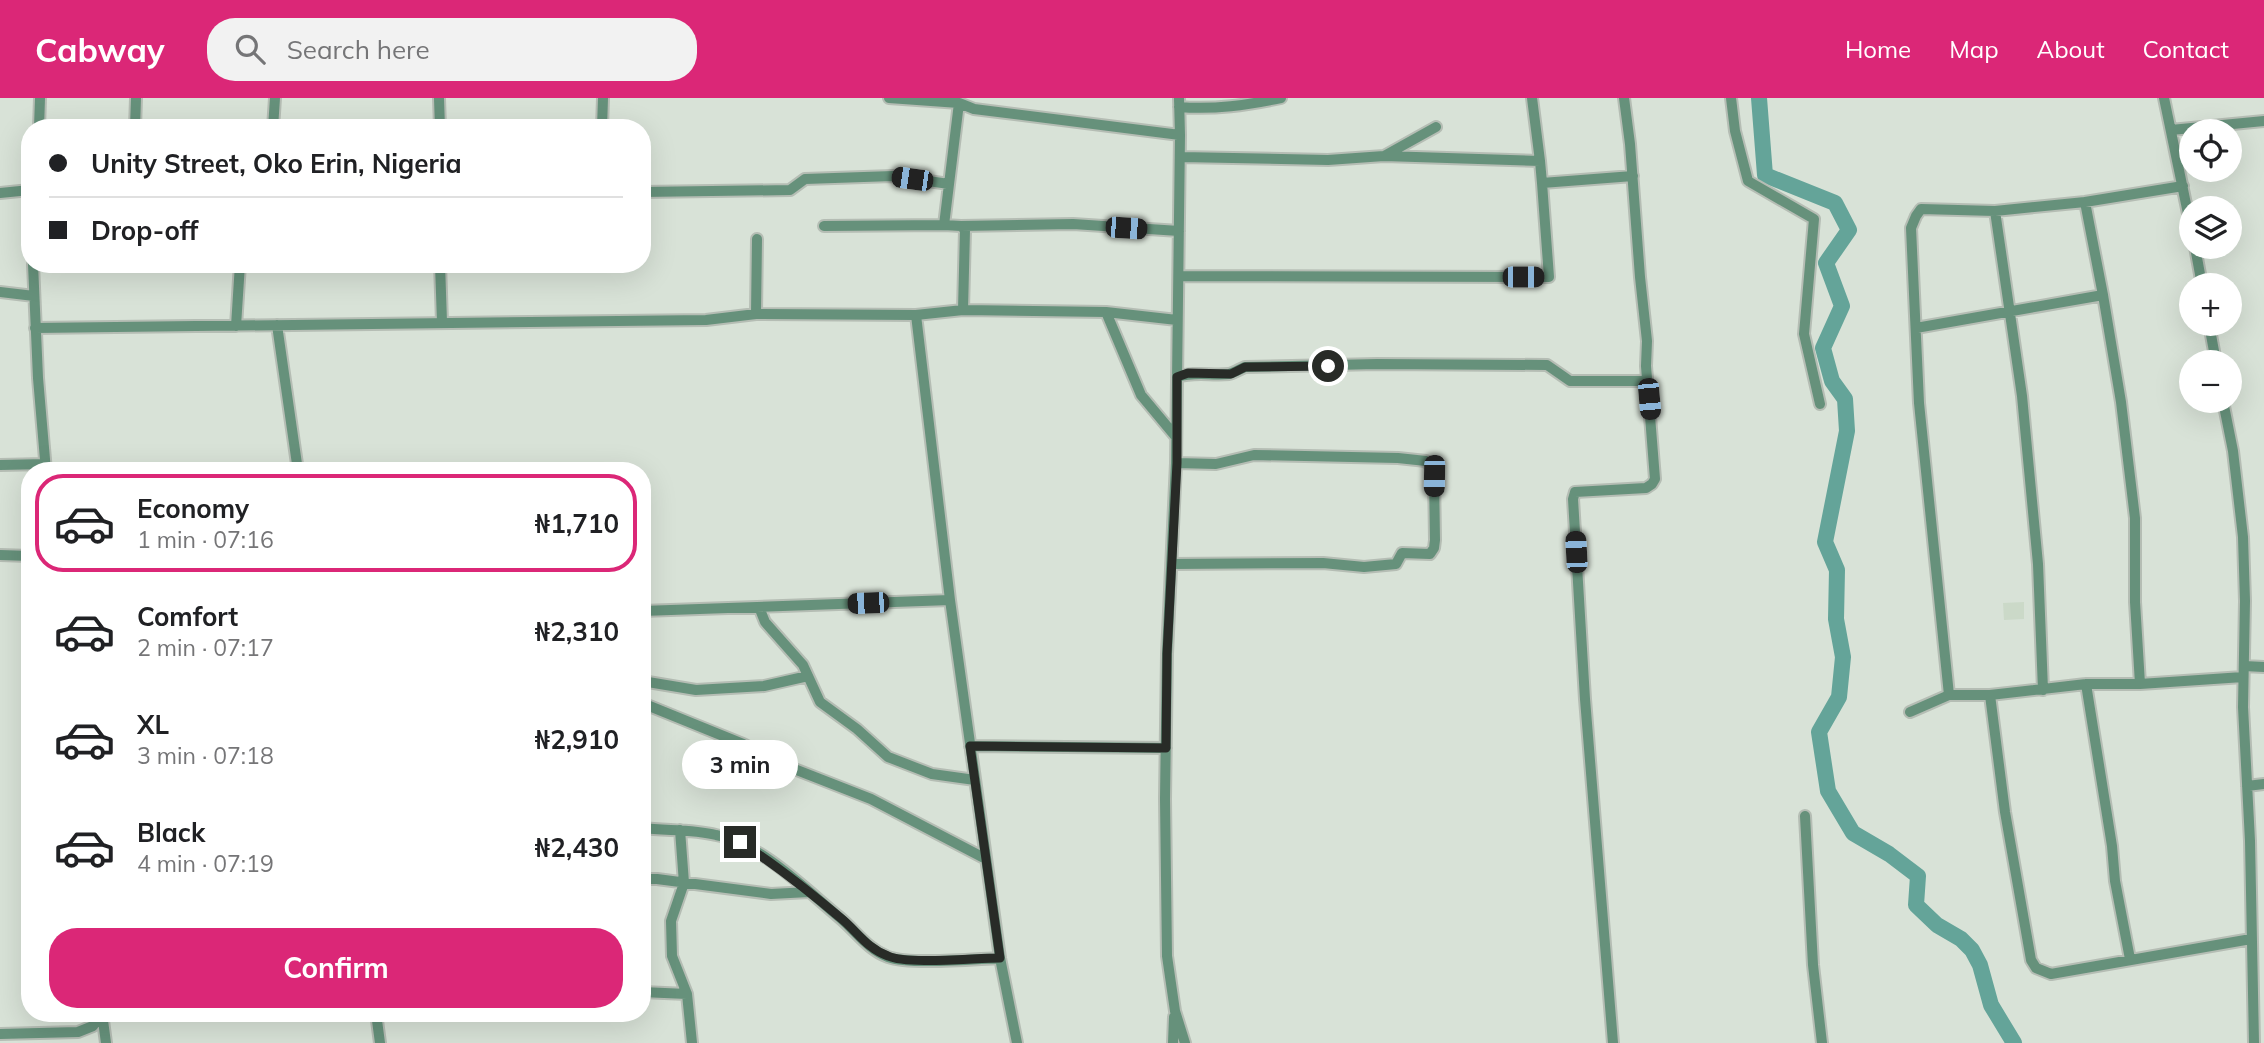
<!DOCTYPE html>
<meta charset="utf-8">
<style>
:root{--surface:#fff;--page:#f2f2f2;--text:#202124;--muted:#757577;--line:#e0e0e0;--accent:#db2777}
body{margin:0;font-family:Mulish,sans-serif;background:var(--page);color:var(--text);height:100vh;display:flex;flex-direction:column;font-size:26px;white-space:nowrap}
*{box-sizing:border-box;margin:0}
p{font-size:23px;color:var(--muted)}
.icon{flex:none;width:38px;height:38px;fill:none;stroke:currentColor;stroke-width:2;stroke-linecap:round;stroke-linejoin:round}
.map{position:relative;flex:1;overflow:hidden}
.sheet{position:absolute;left:21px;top:364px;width:630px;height:560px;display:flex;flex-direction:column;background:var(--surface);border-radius:28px;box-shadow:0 7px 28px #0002}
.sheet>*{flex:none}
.banner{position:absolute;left:21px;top:21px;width:630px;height:154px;border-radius:28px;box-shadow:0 7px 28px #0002;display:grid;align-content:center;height:154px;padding:0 28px;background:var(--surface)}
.tools{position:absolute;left:2179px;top:21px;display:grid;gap:14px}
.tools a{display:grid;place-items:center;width:63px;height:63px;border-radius:50%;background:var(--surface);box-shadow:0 7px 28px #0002;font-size:35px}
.end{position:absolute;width:32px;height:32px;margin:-16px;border:9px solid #282b27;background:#fff;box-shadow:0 0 0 4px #fff}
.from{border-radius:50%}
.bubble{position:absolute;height:49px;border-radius:24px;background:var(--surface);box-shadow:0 7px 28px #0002;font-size:23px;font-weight:700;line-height:49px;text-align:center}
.car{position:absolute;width:21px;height:42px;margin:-21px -10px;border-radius:9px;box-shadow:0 0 5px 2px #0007;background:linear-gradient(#222 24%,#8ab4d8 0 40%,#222 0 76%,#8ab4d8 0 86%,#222 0)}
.banner b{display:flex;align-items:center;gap:24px;height:66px;font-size:26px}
.banner b+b{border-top:2px solid var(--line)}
.banner i{width:18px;height:18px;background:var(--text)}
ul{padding:12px 0 0;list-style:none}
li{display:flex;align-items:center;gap:21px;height:98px;margin:0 14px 10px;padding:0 14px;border:4px solid transparent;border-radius:28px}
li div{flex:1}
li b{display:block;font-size:26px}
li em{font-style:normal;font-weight:700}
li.on{border-color:var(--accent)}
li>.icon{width:63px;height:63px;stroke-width:1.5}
.action{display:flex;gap:14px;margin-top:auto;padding:14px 28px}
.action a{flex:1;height:80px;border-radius:28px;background:var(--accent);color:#fff;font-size:28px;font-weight:700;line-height:80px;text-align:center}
header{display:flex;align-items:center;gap:42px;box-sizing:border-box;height:98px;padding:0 35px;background:var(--accent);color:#fff}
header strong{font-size:33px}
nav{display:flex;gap:38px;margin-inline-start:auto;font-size:24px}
.search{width:490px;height:63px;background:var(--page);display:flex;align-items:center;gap:18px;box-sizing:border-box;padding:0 24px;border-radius:28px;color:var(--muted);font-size:26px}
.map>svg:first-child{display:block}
</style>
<header>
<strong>Cabway</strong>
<div class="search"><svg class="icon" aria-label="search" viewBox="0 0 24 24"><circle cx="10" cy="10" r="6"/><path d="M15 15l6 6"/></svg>Search here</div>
<nav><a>Home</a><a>Map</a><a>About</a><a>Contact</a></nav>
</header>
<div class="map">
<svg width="2264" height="945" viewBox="0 0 2264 945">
<rect width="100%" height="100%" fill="#d8e2d7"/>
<!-- built -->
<path fill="#cbd9c8" d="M 2024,504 L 2024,521 L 2004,522 L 2003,505 Z"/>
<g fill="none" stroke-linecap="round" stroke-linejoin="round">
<!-- river -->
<path stroke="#64a499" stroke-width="16" d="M 1759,0 L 1765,77 L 1835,105 L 1849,132 L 1826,165 L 1842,208 L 1823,250 L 1832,283 L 1845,301 L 1847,333 L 1825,444 L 1837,472 L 1836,521 L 1843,559 L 1839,599 L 1819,634 L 1828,693 L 1853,735 L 1889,756 L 1918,778 L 1916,807 L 1937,827 L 1961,841 L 1972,852 L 1980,867 L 1991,907 L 2014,945"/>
<!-- minor casing -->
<g stroke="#b5bdb4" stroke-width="14">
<path id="minor" d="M 439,0 L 440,30
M 889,0 L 959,5 L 974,11 L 1180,37 L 1176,365 L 1167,556 L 1165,701 L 1167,858 L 1175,913 L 1185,945
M 1179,0 L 1180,37
M 1532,0 L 1540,63
M 1731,0 L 1735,33 L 1748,83 L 1814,121 L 1804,236 L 1820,306
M 2164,0 L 2191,130
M 959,5 L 944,127 L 961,128 L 965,132 L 963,212
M 1179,9 C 1215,12 1247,7 1281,0
M 39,30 L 40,0
M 135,30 L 136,0
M 273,30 L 275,0
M 602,30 L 603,0
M 2171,32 L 2264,23
M 1384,58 L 1540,63 L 1542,85 L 1633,78
M 1181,59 L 1328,62 L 1384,58 L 1436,29
M 642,94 L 790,92 L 805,81 L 893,78 L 949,86
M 0,95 L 30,92
M 2085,104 L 2103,197 L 2121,304 L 2135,420 L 2135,504 L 2140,586
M 1995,113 L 2022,298 L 2038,466 L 2043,592
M 824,128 L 944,127
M 961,128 L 1073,126 L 1179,133
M 2195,149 L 2202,187
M 33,166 L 38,280 L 46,373
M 440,166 L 442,224
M 1180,178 L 1549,179 L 1542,85
M 0,194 L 34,198
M 1106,214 L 1141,297 L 1176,339
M 756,216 L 757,141
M 916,217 L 950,502 L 1000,860 L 1017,945
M 2209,226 L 2216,264
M 277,227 L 298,373
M 236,228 L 240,166
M 35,230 L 706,222 L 756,216 L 916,217 L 963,212 L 1106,214 L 1177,222
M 1916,230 L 2103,197
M 1177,279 C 1195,273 1211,278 1229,276 C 1234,275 1240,271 1245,269 L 1377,266 L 1547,267 L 1570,283 L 1647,283
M 2223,303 L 2233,353 L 2243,439 L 2245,503 L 2243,609 L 2250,743 L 2254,945
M 0,367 L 45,366
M 0,457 L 30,458
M 1172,466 L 1323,465 L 1364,469 L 1396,466 L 1402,455 L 1430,456 L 1434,450 L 1435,442 L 1434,378 L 1432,369 L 1426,363 L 1398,360 L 1254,357 L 1216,366 L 1176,365
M 759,509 L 765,524 L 803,567 L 820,604 L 857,631 L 888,659 L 932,676 L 975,682
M 642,513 L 950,502
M 2244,568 L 2264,569
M 642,583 L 696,592 L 764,588 L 808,578
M 2086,586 L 2112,748 L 2115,783 L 2130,861
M 1949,597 L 1919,305 L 1911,130 L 1916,118 L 1921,111 L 1995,113 L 2085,104 L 2183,88
M 1990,597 L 2005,714 L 2031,862 L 2036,870 L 2051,876 L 2251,841
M 642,605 L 743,646 L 779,665 L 871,701 L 986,761
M 1910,614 L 1949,597 L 1990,597 L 2086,586 L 2140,586 L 2243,579
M 970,648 L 1166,650
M 2247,688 L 2264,686
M 1805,718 L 1813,867 L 1822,945
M 642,730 C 667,733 692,731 716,737 C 761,746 804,790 839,819 C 856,833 867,851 888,859 C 910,867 974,861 1000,860
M 680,732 L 684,785 L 671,823 L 672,858 L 687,896
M 642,781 L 657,781 L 771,796 L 809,794
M 642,894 L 687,896 L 692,945
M 102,915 L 106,945
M 376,915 L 380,945
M 0,936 L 78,934 L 93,928 L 102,915
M 1173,945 L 1174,919
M 1613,945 L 1585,601 L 1573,401 L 1575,394 L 1646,390 L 1652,386 L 1655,381 L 1646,268 L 1647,243 L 1640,179 L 1630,46 L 1624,0"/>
</g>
<!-- minor -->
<use href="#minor" stroke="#66917b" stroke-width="10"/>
</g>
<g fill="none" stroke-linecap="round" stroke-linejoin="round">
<!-- route -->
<path stroke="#282b27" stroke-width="9" d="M 740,744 C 776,767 810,794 843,822 C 858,835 868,851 888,858 C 908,867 974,860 1000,860 L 970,648 L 1166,650 L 1167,556 L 1177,365 L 1177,279 L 1188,275 L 1231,276 L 1245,269 L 1328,268"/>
</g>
</svg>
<div class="tools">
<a><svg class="icon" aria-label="locate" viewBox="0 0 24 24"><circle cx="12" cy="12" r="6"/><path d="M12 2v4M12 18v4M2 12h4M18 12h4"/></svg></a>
<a><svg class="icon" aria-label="layers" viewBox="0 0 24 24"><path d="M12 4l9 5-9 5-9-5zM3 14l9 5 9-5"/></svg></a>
<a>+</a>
<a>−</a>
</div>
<i class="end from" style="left:1328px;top:268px"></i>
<i class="end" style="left:740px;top:744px"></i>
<div class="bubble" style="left:682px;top:642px;width:116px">3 min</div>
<i class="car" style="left:912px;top:81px;rotate:278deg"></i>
<i class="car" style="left:1126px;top:130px;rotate:94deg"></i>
<i class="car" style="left:1523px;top:179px;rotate:90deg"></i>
<i class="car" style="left:1649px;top:301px;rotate:175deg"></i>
<i class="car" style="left:1434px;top:378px;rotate:181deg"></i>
<i class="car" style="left:1576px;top:454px;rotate:357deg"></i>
<i class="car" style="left:868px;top:505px;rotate:268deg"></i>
<div class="banner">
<b><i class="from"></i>Unity Street, Oko Erin, Nigeria</b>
<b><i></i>Drop-off</b>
</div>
<section class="sheet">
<ul>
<li class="on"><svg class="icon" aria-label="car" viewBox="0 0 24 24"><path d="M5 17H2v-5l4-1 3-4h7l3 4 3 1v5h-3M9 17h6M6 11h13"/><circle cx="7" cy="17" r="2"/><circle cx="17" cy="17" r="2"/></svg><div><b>Economy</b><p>1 min · 07:16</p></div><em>₦1,710</em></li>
<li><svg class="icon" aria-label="car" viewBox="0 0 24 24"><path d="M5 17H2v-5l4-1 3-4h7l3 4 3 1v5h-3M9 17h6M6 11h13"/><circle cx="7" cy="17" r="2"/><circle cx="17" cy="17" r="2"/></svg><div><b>Comfort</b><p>2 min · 07:17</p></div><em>₦2,310</em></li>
<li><svg class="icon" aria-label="car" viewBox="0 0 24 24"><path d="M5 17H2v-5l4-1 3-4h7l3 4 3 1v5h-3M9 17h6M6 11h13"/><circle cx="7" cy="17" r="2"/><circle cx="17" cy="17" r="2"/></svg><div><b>XL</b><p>3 min · 07:18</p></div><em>₦2,910</em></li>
<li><svg class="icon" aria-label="car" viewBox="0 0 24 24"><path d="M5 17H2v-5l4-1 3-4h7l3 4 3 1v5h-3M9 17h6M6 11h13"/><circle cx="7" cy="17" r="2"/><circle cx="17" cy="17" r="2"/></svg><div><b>Black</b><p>4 min · 07:19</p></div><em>₦2,430</em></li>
</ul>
<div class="action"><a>Confirm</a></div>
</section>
</div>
